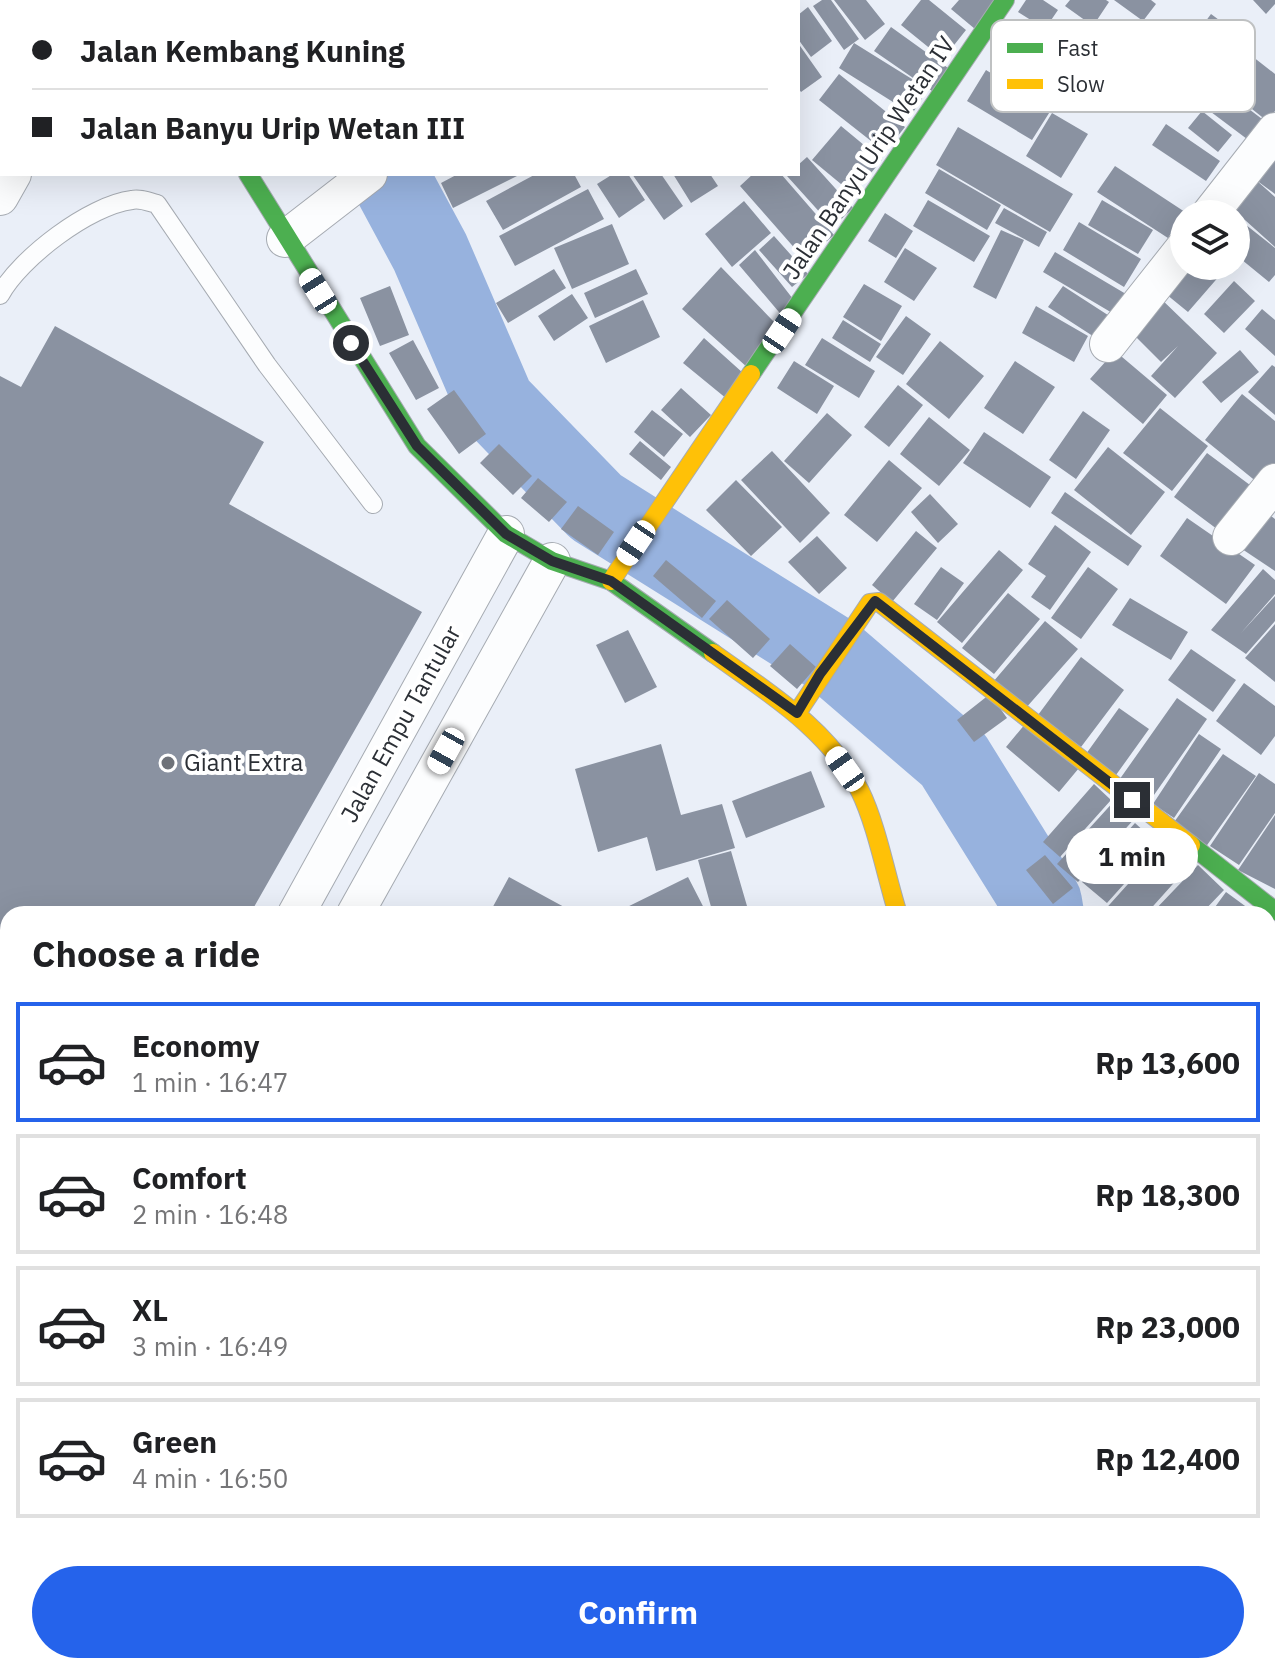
<!DOCTYPE html>
<meta charset="utf-8">
<style>
:root{--surface:#fff;--page:#f6f6f6;--text:#202124;--muted:#757577;--line:#e0e0e0;--accent:#2563eb}
body{margin:0;font-family:"IBM Plex Sans",sans-serif;background:var(--page);color:var(--text);height:100vh;display:flex;flex-direction:column;font-size:30px;white-space:nowrap}
*{box-sizing:border-box;margin:0}
p{font-size:26px;color:var(--muted)}
.icon{flex:none;width:44px;height:44px;fill:none;stroke:currentColor;stroke-width:2;stroke-linecap:round;stroke-linejoin:round}
.map{position:relative;flex:1;overflow:hidden}
.panel{position:absolute;left:0px;top:906px;width:1276px;height:768px;display:flex;flex-direction:column;background:var(--surface);border-radius:24px 24px 0 0;box-shadow:0 8px 32px #0002}
.panel>*{flex:none}
.banner{position:absolute;left:0px;top:0px;width:800px;height:176px;box-shadow:0 8px 32px #0002;display:grid;align-content:center;height:176px;padding:0 32px;background:var(--surface)}
.fabs{position:absolute;left:1170px;top:200px;display:grid;gap:16px}
.fabs a{display:grid;place-items:center;width:80px;height:80px;border-radius:50%;background:var(--surface);box-shadow:0 8px 32px #0002;font-size:40px}
.end{position:absolute;width:36px;height:36px;margin:-18px;border:10px solid #2b2f35;background:#fff;box-shadow:0 0 0 4px #fff}
.from{border-radius:50%}
.bubble{position:absolute;height:56px;border-radius:28px;background:var(--surface);box-shadow:0 8px 32px #0002;font-size:26px;font-weight:700;line-height:56px;text-align:center}
.car{position:absolute;width:24px;height:48px;margin:-24px -12px;border-radius:10px;box-shadow:0 0 6px 2px #0007;background:linear-gradient(#fff 24%,#345 0 40%,#fff 0 76%,#345 0 86%,#fff 0)}
.banner b{display:flex;align-items:center;gap:28px;height:76px;font-size:30px}
.banner b+b{border-top:2px solid var(--line)}
.banner i{width:20px;height:20px;background:var(--text)}
ul{padding:0;list-style:none}
li{display:flex;align-items:center;gap:24px;height:120px;margin:0 16px 12px;padding:0 16px;border:4px solid var(--line);border-radius:0px}
li div{flex:1}
li b{display:block;font-size:30px}
li em{font-style:normal;font-weight:700}
li.active{border-color:var(--accent)}
li>.icon{width:72px;height:72px;stroke-width:1.5}
h2{padding:0 32px;font-size:36px;line-height:96px}
.action{display:flex;gap:16px;margin-top:auto;padding:16px 32px}
.action a{flex:1;height:92px;border-radius:48px;background:var(--accent);color:#fff;font-size:32px;font-weight:700;line-height:92px;text-align:center}
.map>svg:first-child{display:block}
</style>
<div class="map">
<svg width="1275" height="1674" viewBox="0 0 1275 1674">
<rect width="100%" height="100%" fill="#eaeff8"/>
<g fill="none" stroke-linecap="round" stroke-linejoin="round">
<!-- river -->
<path stroke="#97b2de" stroke-width="80" d="M 295,0 L 296,2
M 388,174 L 430,252 L 495,403 L 596,507 L 832,655 L 953,759 L 1042,902 L 1044,914"/>
</g>
<!-- building -->
<path fill="#8a92a1" d="M 822,0 L 831,0 L 859,39 L 844,50 L 813,6 Z
M 834,0 L 866,0 L 885,24 L 865,40 Z
M 921,0 L 929,0 L 966,30 L 943,59 L 901,25 Z
M 959,0 L 999,0 L 975,29 L 951,9 Z
M 1026,0 L 1043,0 L 1058,10 L 1045,29 L 1018,12 Z
M 1070,0 L 1106,0 L 1109,2 L 1093,26 L 1065,6 Z
M 1114,0 L 1151,0 L 1156,4 L 1143,21 Z
M 1253,0 L 1275,0 L 1275,4 L 1266,14 Z
M 808,7 L 832,41 L 811,57 L 798,39 L 798,15 Z
M 1211,14 L 1238,34 L 1213,69 L 1185,49 Z
M 891,27 L 948,68 L 932,91 L 874,51 Z
M 798,43 L 822,77 L 801,92 L 798,88 Z
M 854,43 L 928,89 L 912,114 L 839,68 Z
M 1243,49 L 1275,74 L 1275,111 L 1267,121 L 1217,81 Z
M 986,70 L 1051,110 L 1032,140 L 967,101 Z
M 839,74 L 905,127 L 885,152 L 819,100 Z
M 1203,74 L 1262,119 L 1247,139 L 1187,94 Z
M 1202,111 L 1232,135 L 1218,152 L 1188,128 Z
M 1052,113 L 1088,134 L 1061,178 L 1026,156 Z
M 1166,124 L 1220,161 L 1206,181 L 1152,145 Z
M 841,126 L 882,160 L 853,194 L 812,160 Z
M 958,127 L 1073,194 L 1050,232 L 936,165 Z
M 807,157 L 853,208 L 833,227 L 787,176 L 798,174 L 798,165 Z
M 1275,157 L 1275,194 L 1256,180 L 1275,197 L 1275,247 L 1226,203 Z
M 1115,166 L 1185,212 L 1168,238 L 1097,192 Z
M 939,169 L 1001,205 L 987,230 L 925,193 Z
M 458,174 L 521,174 L 453,208 L 441,183 Z
M 536,174 L 574,174 L 581,187 L 503,230 L 486,201 Z
M 613,174 L 628,174 L 645,200 L 619,218 L 597,184 Z
M 632,174 L 661,174 L 683,206 L 664,220 Z
M 673,174 L 710,174 L 718,186 L 691,203 Z
M 753,174 L 781,174 L 834,235 L 805,260 L 740,186 Z
M 588,189 L 604,219 L 515,266 L 499,236 Z
M 928,200 L 990,236 L 974,262 L 913,226 Z
M 1102,200 L 1153,230 L 1138,254 L 1088,225 Z
M 744,201 L 771,233 L 732,267 L 705,234 Z
M 1004,208 L 1047,232 L 1039,247 L 995,223 Z
M 885,213 L 913,231 L 896,258 L 868,241 Z
M 1236,217 L 1275,248 L 1275,275 L 1269,282 L 1236,255 Z
M 1079,222 L 1141,259 L 1124,287 L 1063,250 Z
M 612,224 L 629,264 L 572,289 L 554,248 Z
M 1001,230 L 1024,240 L 996,299 L 973,287 Z
M 774,236 L 808,274 L 792,287 L 759,250 Z
M 905,248 L 937,268 L 914,301 L 884,282 Z
M 755,250 L 793,299 L 784,318 L 739,265 Z
M 1055,252 L 1131,297 L 1119,317 L 1043,272 Z
M 1184,266 L 1211,266 L 1221,274 L 1188,312 L 1161,290 Z
M 721,267 L 774,322 L 748,368 L 682,309 Z
M 554,269 L 566,288 L 508,323 L 496,303 Z
M 636,269 L 648,294 L 595,318 L 584,293 Z
M 1234,281 L 1255,301 L 1224,333 L 1204,314 Z
M 864,284 L 902,306 L 881,341 L 843,317 Z
M 390,286 L 409,335 L 380,346 L 360,298 Z
M 1063,286 L 1114,319 L 1099,340 L 1048,307 Z
M 572,294 L 588,318 L 554,341 L 538,316 Z
M 1157,295 L 1217,353 L 1175,398 L 1151,376 L 1178,346 L 1161,362 L 1126,327 Z
M 643,300 L 660,337 L 606,363 L 589,326 Z
M 1036,306 L 1088,336 L 1074,362 L 1022,333 Z
M 1262,309 L 1275,320 L 1275,356 L 1245,329 Z
M 906,316 L 931,334 L 903,375 L 876,357 Z
M 843,320 L 881,344 L 870,362 L 832,338 Z
M 55,326 L 264,442 L 229,504 L 422,612 L 250,914 L 8,914 L 8,1206 L 0,1201 L 0,376 L 21,387 Z
M 704,338 L 743,373 L 727,399 L 683,363 Z
M 822,338 L 875,371 L 859,398 L 805,365 Z
M 413,340 L 439,388 L 416,400 L 389,353 Z
M 940,341 L 984,376 L 949,419 L 906,384 Z
M 1240,350 L 1259,372 L 1221,403 L 1202,382 Z
M 1115,351 L 1167,395 L 1143,424 L 1090,379 Z
M 794,361 L 834,386 L 817,414 L 777,388 Z
M 1015,361 L 1055,387 L 1023,434 L 984,408 Z
M 1272,365 L 1275,367 L 1275,415 L 1248,392 Z
M 898,385 L 923,405 L 889,447 L 864,427 Z
M 681,388 L 711,415 L 690,437 L 661,410 Z
M 454,390 L 486,434 L 459,454 L 427,409 Z
M 1242,394 L 1275,421 L 1275,472 L 1263,487 L 1205,440 Z
M 1160,408 L 1208,446 L 1172,491 L 1123,453 Z
M 652,410 L 683,434 L 664,457 L 634,432 Z
M 1083,411 L 1110,430 L 1076,479 L 1049,460 Z
M 827,413 L 852,435 L 809,483 L 784,461 Z
M 929,417 L 970,450 L 939,486 L 900,454 Z
M 984,432 L 1051,477 L 1030,508 L 963,463 Z
M 640,441 L 671,467 L 661,480 L 629,454 Z
M 499,444 L 532,476 L 513,495 L 480,463 Z
M 1108,447 L 1165,492 L 1131,535 L 1074,490 Z
M 772,451 L 830,513 L 800,543 L 741,480 Z
M 1207,453 L 1258,491 L 1225,535 L 1174,497 Z
M 889,460 L 922,488 L 877,542 L 844,515 Z
M 538,478 L 567,502 L 549,522 L 521,498 Z
M 736,480 L 782,527 L 751,556 L 706,510 Z
M 1065,492 L 1142,546 L 1128,566 L 1051,513 Z
M 930,494 L 958,524 L 938,543 L 911,512 Z
M 578,506 L 614,532 L 598,555 L 561,529 Z
M 1267,513 L 1275,519 L 1275,571 L 1242,549 Z
M 1187,518 L 1255,565 L 1226,604 L 1160,556 Z
M 1055,525 L 1091,552 L 1050,610 L 1031,597 L 1046,576 L 1028,564 Z
M 916,531 L 937,548 L 892,602 L 872,585 Z
M 817,536 L 847,568 L 819,594 L 788,562 Z
M 999,550 L 1023,570 L 962,643 L 937,622 Z
M 666,560 L 716,601 L 702,618 L 653,576 Z
M 941,567 L 964,583 L 937,620 L 914,604 Z
M 1088,567 L 1118,589 L 1081,639 L 1051,618 Z
M 1263,569 L 1275,580 L 1275,594 L 1241,633 L 1275,596 L 1275,621 L 1246,654 L 1211,630 Z
M 1008,593 L 1040,619 L 994,674 L 962,648 Z
M 1130,598 L 1188,632 L 1171,660 L 1112,625 Z
M 727,600 L 770,639 L 753,658 L 709,619 Z
M 1045,621 L 1078,649 L 1025,709 L 993,682 Z
M 1275,624 L 1275,682 L 1245,658 Z
M 628,630 L 657,687 L 625,703 L 596,645 Z
M 790,644 L 816,667 L 797,689 L 770,666 Z
M 1191,649 L 1236,680 L 1213,712 L 1168,680 Z
M 1081,657 L 1124,690 L 1081,747 L 1038,715 Z
M 1244,683 L 1275,706 L 1275,736 L 1261,755 L 1216,721 Z
M 990,694 L 1007,718 L 974,742 L 957,720 Z
M 1177,698 L 1207,719 L 1147,805 L 1117,783 Z
M 1119,708 L 1149,729 L 1116,775 L 1086,754 Z
M 1026,723 L 1079,768 L 1059,792 L 1006,747 Z
M 1199,734 L 1221,749 L 1174,818 L 1153,804 Z
M 661,744 L 681,815 L 722,804 L 735,848 L 656,871 L 647,837 L 598,852 L 575,769 Z
M 1223,754 L 1256,776 L 1205,848 L 1172,825 Z
M 811,771 L 825,807 L 746,838 L 732,801 Z
M 1259,773 L 1275,784 L 1275,813 L 1239,865 L 1210,846 Z
M 1094,784 L 1111,800 L 1060,857 L 1043,842 Z
M 1116,799 L 1136,817 L 1078,882 L 1057,864 Z
M 1275,815 L 1275,889 L 1238,870 Z
M 1135,823 L 1159,845 L 1107,903 L 1082,882 Z
M 1165,843 L 1189,866 L 1146,914 L 1101,914 Z
M 731,851 L 747,906 L 713,914 L 698,860 Z
M 1045,855 L 1073,888 L 1053,904 L 1026,870 Z
M 1198,865 L 1224,890 L 1201,914 L 1151,914 Z
M 509,877 L 577,914 L 489,914 Z
M 688,877 L 707,914 L 618,914 L 617,912 Z
M 1226,892 L 1256,914 L 1210,914 Z
M 1275,928 L 1275,980 L 1268,975 L 1268,938 Z
M 1268,979 L 1275,985 L 1275,1021 L 1268,1015 Z
M 1275,1108 L 1275,1140 L 1268,1131 L 1268,1113 Z
M 1268,1141 L 1275,1149 L 1275,1166 L 1268,1172 Z
M 1275,1235 L 1275,1274 L 1268,1278 L 1268,1238 Z
M 1275,1325 L 1275,1406 L 1268,1395 L 1268,1329 Z
M 0,1614 L 8,1616 L 8,1666 L 188,1666 L 174,1674 L 0,1674 Z
M 340,1666 L 357,1666 L 362,1674 L 331,1674 L 329,1671 Z
M 369,1666 L 413,1666 L 417,1674 L 373,1674 Z
M 429,1666 L 490,1666 L 491,1674 L 431,1674 Z"/>
<g fill="none" stroke-linecap="round" stroke-linejoin="round">
<!-- lane casing -->
<g stroke="#a6abb2" stroke-width="20">
<path id="lane" d="M 0,295 C 20,258 90,205 132,200 C 140,198 149,202 157,204 L 267,365 L 373,504"/>
</g>
<!-- street casing -->
<g stroke="#a6abb2" stroke-width="38">
<path id="street" d="M 135,0 L 137,2
M 607,2 L 609,0
M 0,197 L 13,174
M 1210,214 L 1275,131
M 285,239 L 369,174
M 1108,344 L 1184,248
M 1231,537 L 1275,482
M 296,914 L 506,534
M 355,914 L 552,561
M 1268,1460 L 1275,1454
M 230,1674 L 243,1666"/>
</g>
<!-- fast casing -->
<g stroke="#a6abb2" stroke-width="20">
<path id="fast" d="M 248,174 L 417,446 L 506,534 L 552,561 L 611,581 L 713,653
M 751,374 L 1005,0
M 1191,845 L 1275,911
M 0,1485 L 8,1486
M 1268,1616 L 1275,1617
M 1268,1660 L 1275,1661
M 792,1666 L 829,1674"/>
</g>
<!-- slow casing -->
<g stroke="#a6abb2" stroke-width="20">
<path id="slow" d="M 611,581 L 751,374
M 713,653 C 767,692 829,729 860,791 C 877,826 886,876 898,914
M 797,713 L 870,603 L 879,602 L 1191,845
M 0,1351 L 8,1353
M 1048,1666 L 1087,1674"/>
</g>
<!-- lane -->
<use href="#lane" stroke="#fcfdfe" stroke-width="18"/>
<!-- street -->
<use href="#street" stroke="#fcfdfe" stroke-width="36"/>
<!-- fast -->
<use href="#fast" stroke="#4caf50" stroke-width="18"/>
<!-- slow -->
<use href="#slow" stroke="#ffc107" stroke-width="18"/>
</g>
<g fill="none" stroke-linecap="round" stroke-linejoin="round">
<!-- route -->
<path stroke="#2b2f35" stroke-width="10" d="M 351,343 L 417,446 L 506,534 L 552,561 L 611,581 L 797,713 L 820,674 L 875,601 L 1132,800"/>
</g>
<!-- markers -->
<circle fill="#6e7279" stroke="#fff" stroke-width="3" cx="168" cy="763" r="8"/>
<g text-anchor="middle" stroke-width="8" stroke-linejoin="round" paint-order="stroke">
<!-- street labels -->
<g font-size="24" fill="#2b2f35" stroke="#fff">
<text transform="translate(869 158) rotate(-56)" y="8">Jalan Banyu Urip Wetan IV</text>
<text transform="translate(401 724) rotate(-61)" y="8">Jalan Empu Tantular</text>
</g>
<!-- poi labels -->
<g font-size="24" fill="#2b2f35" stroke="#fff" text-anchor="start">
<text x="184" y="771">Giant Extra</text>
</g>
</g>
<!-- legend -->
<rect x="991" y="20" width="264" height="92" rx="12" fill="#fff" stroke="#bfc1c2" stroke-width="2"/>
<rect x="1007" y="43" width="36" height="10" fill="#4caf50"/>
<rect x="1007" y="79" width="36" height="10" fill="#ffc107"/>
<g font-size="22" fill="#2b2f35">
<text x="1057" y="56">Fast</text>
<text x="1057" y="92">Slow</text>
</g>
</svg>
<div class="fabs">
<a><svg class="icon" aria-label="layers" viewBox="0 0 24 24"><path d="M12 4l9 5-9 5-9-5zM3 14l9 5 9-5"/></svg></a>
</div>
<i class="end from" style="left:351px;top:343px"></i>
<i class="end" style="left:1132px;top:800px"></i>
<div class="bubble" style="left:1066px;top:828px;width:132px">1 min</div>
<i class="car" style="left:318px;top:291px;rotate:328deg"></i>
<i class="car" style="left:782px;top:331px;rotate:34deg"></i>
<i class="car" style="left:636px;top:543px;rotate:214deg"></i>
<i class="car" style="left:446px;top:751px;rotate:209deg"></i>
<i class="car" style="left:845px;top:769px;rotate:325deg"></i>
<div class="banner">
<b><i class="from"></i>Jalan Kembang Kuning</b>
<b><i></i>Jalan Banyu Urip Wetan III</b>
</div>
<section class="panel">
<h2>Choose a ride</h2>
<ul>
<li class="active"><svg class="icon" aria-label="car" viewBox="0 0 24 24"><path d="M5 17H2v-5l4-1 3-4h7l3 4 3 1v5h-3M9 17h6M6 11h13"/><circle cx="7" cy="17" r="2"/><circle cx="17" cy="17" r="2"/></svg><div><b>Economy</b><p>1 min · 16:47</p></div><em>Rp 13,600</em></li>
<li><svg class="icon" aria-label="car" viewBox="0 0 24 24"><path d="M5 17H2v-5l4-1 3-4h7l3 4 3 1v5h-3M9 17h6M6 11h13"/><circle cx="7" cy="17" r="2"/><circle cx="17" cy="17" r="2"/></svg><div><b>Comfort</b><p>2 min · 16:48</p></div><em>Rp 18,300</em></li>
<li><svg class="icon" aria-label="car" viewBox="0 0 24 24"><path d="M5 17H2v-5l4-1 3-4h7l3 4 3 1v5h-3M9 17h6M6 11h13"/><circle cx="7" cy="17" r="2"/><circle cx="17" cy="17" r="2"/></svg><div><b>XL</b><p>3 min · 16:49</p></div><em>Rp 23,000</em></li>
<li><svg class="icon" aria-label="car" viewBox="0 0 24 24"><path d="M5 17H2v-5l4-1 3-4h7l3 4 3 1v5h-3M9 17h6M6 11h13"/><circle cx="7" cy="17" r="2"/><circle cx="17" cy="17" r="2"/></svg><div><b>Green</b><p>4 min · 16:50</p></div><em>Rp 12,400</em></li>
</ul>
<div class="action"><a>Confirm</a></div>
</section>
</div>
